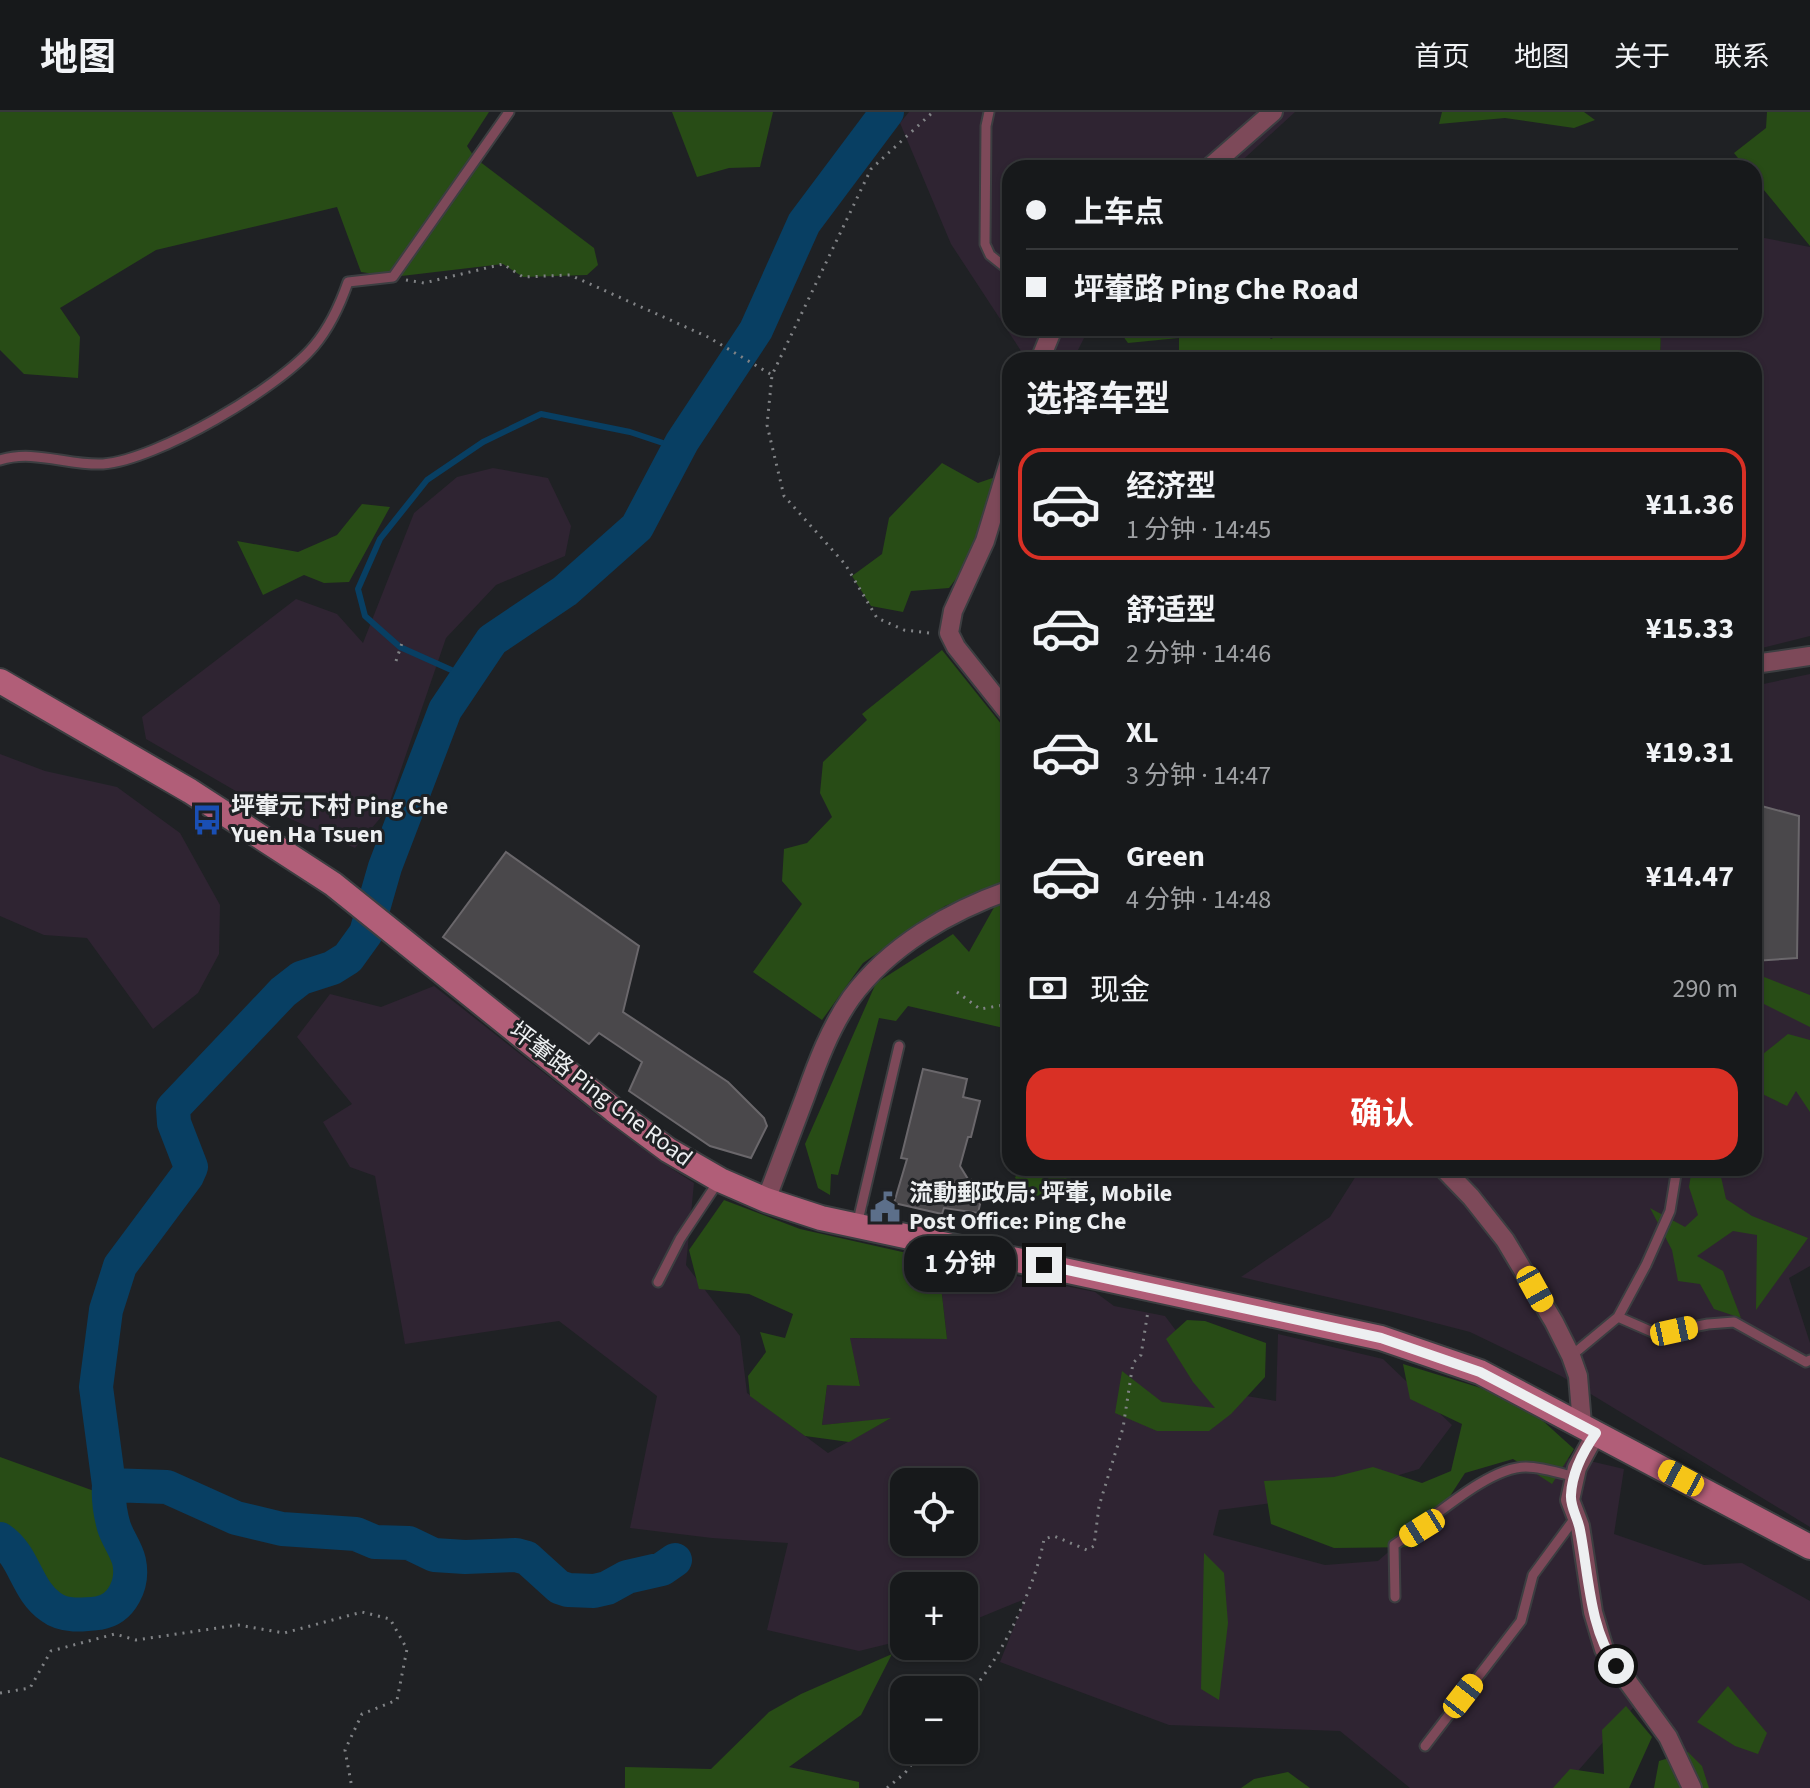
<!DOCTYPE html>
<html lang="zh">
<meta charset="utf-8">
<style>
:root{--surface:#17191b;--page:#202224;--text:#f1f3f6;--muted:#9ea0a3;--line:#36383a;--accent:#d93025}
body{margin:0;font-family:"Source Sans 3","Noto Sans SC",sans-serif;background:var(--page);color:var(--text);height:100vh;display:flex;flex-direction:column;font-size:30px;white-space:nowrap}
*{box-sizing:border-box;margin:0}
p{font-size:26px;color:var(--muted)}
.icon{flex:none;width:44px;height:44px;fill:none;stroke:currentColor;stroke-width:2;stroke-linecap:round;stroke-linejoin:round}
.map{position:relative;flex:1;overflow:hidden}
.details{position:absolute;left:1002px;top:240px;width:760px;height:824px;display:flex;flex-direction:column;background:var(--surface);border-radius:24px;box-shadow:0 2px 6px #0004,0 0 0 2px var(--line)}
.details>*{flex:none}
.top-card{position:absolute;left:1002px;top:48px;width:760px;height:176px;border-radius:24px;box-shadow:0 2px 6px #0004,0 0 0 2px var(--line);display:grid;align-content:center;height:176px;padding:0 24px;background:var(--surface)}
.tools{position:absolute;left:890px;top:1356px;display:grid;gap:16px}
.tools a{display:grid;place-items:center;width:88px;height:88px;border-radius:16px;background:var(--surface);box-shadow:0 2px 6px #0004,0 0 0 2px var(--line);font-size:40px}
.end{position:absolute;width:36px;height:36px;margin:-18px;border:10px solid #edeff1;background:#111;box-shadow:0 0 0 4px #111}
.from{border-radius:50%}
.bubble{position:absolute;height:56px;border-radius:24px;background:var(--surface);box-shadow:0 2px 6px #0004,0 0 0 2px var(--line);font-size:26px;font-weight:700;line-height:56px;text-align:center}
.car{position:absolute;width:24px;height:48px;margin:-24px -12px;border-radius:10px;box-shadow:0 0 6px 2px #0007;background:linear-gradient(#f5c518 24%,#345 0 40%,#f5c518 0 76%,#345 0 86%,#f5c518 0)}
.top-card b{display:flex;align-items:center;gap:28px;height:76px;font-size:30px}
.top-card b+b{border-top:2px solid var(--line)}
.top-card i{width:20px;height:20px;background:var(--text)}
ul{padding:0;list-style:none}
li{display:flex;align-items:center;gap:24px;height:112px;margin:0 16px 12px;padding:0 8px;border:4px solid transparent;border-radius:24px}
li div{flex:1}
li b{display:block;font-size:30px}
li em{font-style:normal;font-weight:700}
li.on{border-color:var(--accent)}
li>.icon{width:72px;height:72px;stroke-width:1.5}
h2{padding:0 24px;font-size:36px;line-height:96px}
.pay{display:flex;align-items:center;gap:20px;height:88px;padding:0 24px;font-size:30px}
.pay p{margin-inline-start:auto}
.action{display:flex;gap:16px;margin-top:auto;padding:16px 24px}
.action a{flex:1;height:92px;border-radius:24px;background:var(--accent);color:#fff;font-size:32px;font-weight:700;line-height:92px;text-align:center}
header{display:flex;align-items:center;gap:48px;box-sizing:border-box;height:112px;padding:0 40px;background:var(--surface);border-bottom:2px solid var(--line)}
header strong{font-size:38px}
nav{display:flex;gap:44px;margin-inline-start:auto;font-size:28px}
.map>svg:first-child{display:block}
</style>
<header>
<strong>地图</strong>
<nav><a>首页</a><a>地图</a><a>关于</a><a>联系</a></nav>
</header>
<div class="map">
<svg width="1810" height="1676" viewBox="0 0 1810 1676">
<rect width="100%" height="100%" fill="#1f2124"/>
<!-- industrial -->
<path fill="#2f2432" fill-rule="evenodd" d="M 909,0 L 1295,0 L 1234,56 L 1010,56 L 1010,216 L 1089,216 L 1073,248 L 1032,248 L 1023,242 L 951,132 L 900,11 Z
M 1754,124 L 1810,135 L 1810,524 L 1754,538 L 1754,248 L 1660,248 L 1661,216 L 1754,216 Z
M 493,356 L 548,366 L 571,414 L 565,444 L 496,473 L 446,526 L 387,698 L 355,736 L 260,693 L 146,627 L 142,605 L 296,487 L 337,502 L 363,531 L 414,401 L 457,365 Z
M 1810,562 L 1810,1154 L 1789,1166 L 1810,1231 L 1810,1415 L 1561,1264 L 1470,1220 L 1393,1200 L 1241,1165 L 1330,1105 L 1361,1056 L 1754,1056 L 1754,574 Z
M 0,642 L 45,659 L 117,675 L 180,721 L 220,793 L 219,842 L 198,881 L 153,917 L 87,826 L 44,823 L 0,804 Z
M 434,874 L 605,1009 L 661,1050 L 694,1071 L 686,1153 L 740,1224 L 747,1281 L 828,1341 L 889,1307 L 822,1313 L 827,1273 L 860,1273 L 849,1226 L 947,1227 L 938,1148 L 1095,1180 L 1114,1194 L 1165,1204 L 1222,1280 L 1276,1289 L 1278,1222 L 1383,1247 L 1452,1313 L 1419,1357 L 1333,1383 L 1219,1398 L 1213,1423 L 1325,1453 L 1378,1449 L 1459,1378 L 1573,1345 L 1624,1357 L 1614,1422 L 1704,1453 L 1742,1451 L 1810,1489 L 1810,1676 L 1691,1676 L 1640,1588 L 1563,1676 L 1410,1676 L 1340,1619 L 1169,1613 L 1000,1550 L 1025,1487 L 964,1512 L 964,1474 L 904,1474 L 904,1528 L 859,1539 L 767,1518 L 788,1431 L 712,1426 L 630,1416 L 657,1284 L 559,1209 L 405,1232 L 375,1064 L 350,1055 L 323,1010 L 352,992 L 297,925 L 330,882 L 381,895 ZM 904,1370 L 964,1370 L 964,1430 L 904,1430 Z"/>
<!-- green -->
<path fill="#284c16" d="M 0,0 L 489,0 L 467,34 L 475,46 L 594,136 L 598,153 L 587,163 L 523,165 L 503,152 L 393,165 L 361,160 L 337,95 L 156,138 L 60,196 L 80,225 L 78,266 L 24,262 L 0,238 Z
M 672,0 L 773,0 L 760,55 L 729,56 L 697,65 Z
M 1442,0 L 1584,0 L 1595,8 L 1574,16 L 1505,6 L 1439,12 Z
M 1767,0 L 1810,0 L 1810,134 L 1754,66 L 1754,56 L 1746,56 L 1734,41 L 1766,16 Z
M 1117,216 L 1261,216 L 1271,227 L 1292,216 L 1661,216 L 1660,248 L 1179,248 L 1179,226 L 1128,231 Z
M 942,351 L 978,371 L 1010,360 L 1010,378 L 996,392 L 965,455 L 949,476 L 911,479 L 903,500 L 871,494 L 852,464 L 882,442 L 889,406 Z
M 362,392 L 390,395 L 349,470 L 324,471 L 304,463 L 263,483 L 237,429 L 298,440 L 337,423 Z
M 942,538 L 1010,623 L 1010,741 L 1005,737 L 1010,744 L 1010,768 L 945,794 L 863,851 L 822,908 L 753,860 L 802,792 L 782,769 L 784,737 L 807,731 L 832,705 L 820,681 L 823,650 L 867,608 L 862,602 Z
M 1010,781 L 1010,932 L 1008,917 L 908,894 L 896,909 L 879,906 L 838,1063 L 831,1062 L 830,1083 L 818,1076 L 805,1032 L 876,871 L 953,822 L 969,840 L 1001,783 Z
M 1754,861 L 1810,883 L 1810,915 L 1754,887 Z
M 1788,922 L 1810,928 L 1810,1000 L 1796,979 L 1787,994 L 1754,978 L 1754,937 L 1763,942 Z
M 1019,1056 L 1073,1056 L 1067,1080 L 1035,1084 L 1015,1066 Z
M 1692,1056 L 1719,1056 L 1726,1087 L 1752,1104 L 1808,1126 L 1756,1198 L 1757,1123 L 1733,1119 L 1697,1144 L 1723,1159 L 1741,1206 L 1714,1197 L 1700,1172 L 1678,1169 L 1672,1138 L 1650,1096 L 1685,1115 L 1698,1103 L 1689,1075 Z
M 724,1088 L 800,1117 L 938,1148 L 947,1227 L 850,1226 L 860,1274 L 827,1273 L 822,1313 L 891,1306 L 849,1330 L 805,1324 L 750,1284 L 748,1264 L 766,1240 L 760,1220 L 785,1226 L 793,1202 L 749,1182 L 699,1177 L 689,1138 Z
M 1187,1208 L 1205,1209 L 1266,1231 L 1265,1265 L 1231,1302 L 1209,1319 L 1157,1319 L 1115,1301 L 1122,1259 L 1162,1290 L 1215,1296 L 1193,1270 L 1166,1227 Z
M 1403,1252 L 1520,1288 L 1574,1337 L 1552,1372 L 1513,1347 L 1465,1361 L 1417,1435 L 1334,1436 L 1271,1412 L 1264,1369 L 1334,1365 L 1373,1355 L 1422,1371 L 1451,1359 L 1462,1312 L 1410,1287 Z
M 0,1345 L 108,1384 C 110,1394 111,1405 114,1416 C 123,1444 142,1466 117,1494 L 98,1501 L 67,1502 L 50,1495 L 40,1486 L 10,1435 L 0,1410 Z
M 1204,1441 L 1224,1461 L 1228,1511 L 1219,1588 L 1201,1577 Z
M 892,1542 L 861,1603 L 789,1655 L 859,1670 L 859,1676 L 625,1676 L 625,1655 L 711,1657 L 769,1600 L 801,1582 Z
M 1728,1574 L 1767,1621 L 1758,1642 L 1735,1634 L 1697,1610 Z
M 1626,1594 L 1652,1625 L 1629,1676 L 1553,1676 L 1570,1657 L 1604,1662 L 1602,1618 Z
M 1688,1640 L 1702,1654 L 1709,1676 L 1654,1676 L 1659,1649 Z
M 1288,1660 L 1310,1676 L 1241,1676 L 1254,1667 Z"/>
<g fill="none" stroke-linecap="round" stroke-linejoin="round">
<!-- stream -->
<path stroke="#083f63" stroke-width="6" d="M 467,565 L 400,535 L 365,504 L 358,477 L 380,427 L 427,368 L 483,330 L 541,302 L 630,320 L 678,336"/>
<!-- river -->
<path stroke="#083f63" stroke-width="34" d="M 109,1373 L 96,1275 L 106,1198 L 120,1154 L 187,1064 L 191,1055 L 174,1011 L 173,996 L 283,880 L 301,866 L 332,856 L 348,846 L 366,821 L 385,755 L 445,598 L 492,528 L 565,479 L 637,415 L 682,330 L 756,218 L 804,111 L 887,0
M 0,1427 C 25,1444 26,1478 51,1495 C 64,1505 83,1503 99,1501 C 122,1497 134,1472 129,1449 C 126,1437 118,1427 114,1415 C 110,1401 108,1387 109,1373 L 167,1375 L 236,1406 L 282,1417 L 356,1422 L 375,1430 L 409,1431 L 434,1443 L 465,1445 L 516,1443 L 527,1446 L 559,1475 L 568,1478 L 594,1479 L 607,1476 L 627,1465 L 662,1457 L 675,1448"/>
</g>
<!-- building -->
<path fill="#4a484b" stroke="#6a676b" stroke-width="2" d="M 1754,692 L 1799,704 L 1797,846 L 1754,849 Z
M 506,740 L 639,834 L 623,900 L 728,970 L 764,1006 L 767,1014 L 751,1046 L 710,1034 L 629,979 L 642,950 L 599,921 L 589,932 L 443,825 Z
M 923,957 L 967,967 L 963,985 L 980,989 L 971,1025 L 968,1025 L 960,1054 L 968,1067 L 985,1071 L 978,1101 L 944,1096 L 942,1102 L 894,1091 L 907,1047 L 901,1046 Z"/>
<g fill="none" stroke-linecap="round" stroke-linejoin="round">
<!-- lane casing -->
<g stroke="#3c3e41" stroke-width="13">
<path id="lane" d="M 989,0 L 986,14 L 985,132 L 990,143 L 1010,159
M 0,348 C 34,337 69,354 103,352 C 157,348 279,276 314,234 C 330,215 340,193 348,170 L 393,165 L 509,0
M 857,1113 L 899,934
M 658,1170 L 680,1127 L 718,1070
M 1618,1205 L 1657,1222 L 1708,1212 L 1734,1210 L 1806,1250 L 1810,1248
M 1571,1244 L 1618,1205 L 1646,1153 L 1670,1099 L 1677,1056
M 1395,1485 L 1394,1433 C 1429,1411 1486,1355 1526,1355 C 1541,1355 1560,1361 1575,1365
M 1425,1634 L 1521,1509 L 1533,1463 L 1575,1406"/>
</g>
<!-- street casing -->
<g stroke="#3c3e41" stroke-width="22">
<path id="street" d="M 1209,56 L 1273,0
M 1040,248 L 1053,216
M 1010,347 L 985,429 L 953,499 L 949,521 L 956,535 L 1010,603
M 1754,552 L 1810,544
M 1443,1056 L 1471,1085 L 1505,1128 L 1554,1210 L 1571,1244 L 1578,1264 L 1582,1312
M 766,1088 C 779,1054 792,1020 805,985 C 817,951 830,916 851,886 C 889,834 950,799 1010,778
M 1596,1321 L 1577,1356 L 1570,1388 L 1580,1414 L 1593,1500 L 1604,1537 L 1668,1625 L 1692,1676"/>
</g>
<!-- secondary casing -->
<g stroke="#3c3e41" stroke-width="28">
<path id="secondary" d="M 0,569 L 190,679 L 333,772 L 614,998 L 668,1038 L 720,1068 L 766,1088 L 821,1106 L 1381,1226 L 1480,1260 L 1810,1435"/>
</g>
<!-- path -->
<path stroke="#818386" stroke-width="3" stroke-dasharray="2 6" stroke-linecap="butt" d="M 406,168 L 424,171 L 503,152 L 523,165 L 570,163 L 708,225 L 772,263
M 929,521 L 904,518 L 877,506 L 845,452 L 784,384 L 767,313 L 772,263 L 871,57 L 933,0
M 396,549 L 403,528
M 957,880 L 980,897 L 1010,892
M 0,1581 L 30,1576 L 51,1539 L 115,1522 L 136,1528 L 238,1513 L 284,1521 L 362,1500 L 390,1507 L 407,1537 L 397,1588 L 362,1602 L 345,1638 L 352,1676
M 964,1586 C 999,1554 1036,1473 1044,1427 L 1054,1424 L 1087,1438 L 1094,1434 L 1099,1394 L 1123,1316 L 1133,1251 L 1141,1243 L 1148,1199
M 887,1676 L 905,1661 L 922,1638"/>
<!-- lane -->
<use href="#lane" stroke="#7d4959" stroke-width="9"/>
<!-- street -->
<use href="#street" stroke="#7d4959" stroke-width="18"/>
<!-- secondary -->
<use href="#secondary" stroke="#b15e78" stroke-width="24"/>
</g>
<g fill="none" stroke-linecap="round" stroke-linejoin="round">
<!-- route -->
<path stroke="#edeff1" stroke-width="10" d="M 1044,1153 L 1381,1226 L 1480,1260 L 1596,1321 C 1584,1338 1572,1361 1571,1383 C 1570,1395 1578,1406 1580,1418 C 1589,1464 1589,1515 1616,1554"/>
</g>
<!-- icons -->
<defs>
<g id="bus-bare" transform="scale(2.4)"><path d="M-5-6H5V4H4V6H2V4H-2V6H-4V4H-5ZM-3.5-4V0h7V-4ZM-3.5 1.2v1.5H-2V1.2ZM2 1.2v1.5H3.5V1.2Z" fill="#1a4fb4" stroke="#1f2124" stroke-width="2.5" paint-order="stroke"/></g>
<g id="civic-bare" transform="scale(2.4)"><path d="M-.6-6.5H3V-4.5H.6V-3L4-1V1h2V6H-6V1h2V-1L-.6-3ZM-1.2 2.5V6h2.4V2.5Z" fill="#5c6f8a" stroke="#1f2124" stroke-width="2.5" paint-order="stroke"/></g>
</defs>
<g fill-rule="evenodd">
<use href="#bus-bare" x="207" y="708"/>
<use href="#civic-bare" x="885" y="1095"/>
</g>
<g text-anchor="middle" stroke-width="6" stroke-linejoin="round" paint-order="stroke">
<!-- poi labels -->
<g font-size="24" font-weight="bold" fill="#edeff1" stroke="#1f2124" text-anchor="start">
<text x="231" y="702">坪輋元下村 Ping Che<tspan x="231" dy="28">Yuen Ha Tsuen</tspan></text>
<text x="909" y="1089">流動郵政局: 坪輋, Mobile<tspan x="909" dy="28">Post Office: Ping Che</tspan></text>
</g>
<!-- street labels -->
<g font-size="24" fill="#edeff1" stroke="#1f2124">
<text transform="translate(601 982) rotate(37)" y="8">坪輋路 Ping Che Road</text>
</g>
</g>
</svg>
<div class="tools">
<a><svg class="icon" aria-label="locate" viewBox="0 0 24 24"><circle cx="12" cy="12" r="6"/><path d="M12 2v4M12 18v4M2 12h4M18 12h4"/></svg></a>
<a>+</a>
<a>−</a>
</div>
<i class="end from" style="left:1616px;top:1554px"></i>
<i class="end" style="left:1044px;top:1153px"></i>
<div class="bubble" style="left:904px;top:1124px;width:112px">1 分钟</div>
<i class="car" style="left:1535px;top:1177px;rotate:151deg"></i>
<i class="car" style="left:1674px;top:1219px;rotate:78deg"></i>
<i class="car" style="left:1681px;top:1366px;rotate:298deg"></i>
<i class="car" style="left:1422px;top:1416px;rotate:238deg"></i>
<i class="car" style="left:1463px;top:1584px;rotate:38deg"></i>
<div class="top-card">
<b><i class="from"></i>上车点</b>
<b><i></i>坪輋路 Ping Che Road</b>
</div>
<section class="details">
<h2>选择车型</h2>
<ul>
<li class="on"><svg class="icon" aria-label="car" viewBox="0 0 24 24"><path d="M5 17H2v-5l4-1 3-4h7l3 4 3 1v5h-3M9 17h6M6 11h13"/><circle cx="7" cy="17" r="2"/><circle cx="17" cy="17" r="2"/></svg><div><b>经济型</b><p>1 分钟 · 14:45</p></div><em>¥11.36</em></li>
<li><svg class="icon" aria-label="car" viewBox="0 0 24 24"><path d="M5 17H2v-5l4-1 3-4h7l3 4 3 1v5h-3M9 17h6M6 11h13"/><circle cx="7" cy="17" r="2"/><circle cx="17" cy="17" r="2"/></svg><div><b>舒适型</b><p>2 分钟 · 14:46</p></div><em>¥15.33</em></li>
<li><svg class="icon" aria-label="car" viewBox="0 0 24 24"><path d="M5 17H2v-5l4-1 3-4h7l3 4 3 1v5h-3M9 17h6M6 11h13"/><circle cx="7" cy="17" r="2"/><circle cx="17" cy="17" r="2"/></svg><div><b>XL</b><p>3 分钟 · 14:47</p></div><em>¥19.31</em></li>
<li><svg class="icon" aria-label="car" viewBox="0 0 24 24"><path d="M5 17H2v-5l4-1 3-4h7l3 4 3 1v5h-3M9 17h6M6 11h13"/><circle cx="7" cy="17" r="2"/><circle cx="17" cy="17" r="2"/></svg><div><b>Green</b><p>4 分钟 · 14:48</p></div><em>¥14.47</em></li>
</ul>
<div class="pay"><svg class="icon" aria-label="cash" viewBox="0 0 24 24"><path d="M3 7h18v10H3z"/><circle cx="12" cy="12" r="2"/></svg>现金<p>290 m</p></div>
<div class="action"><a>确认</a></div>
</section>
</div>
